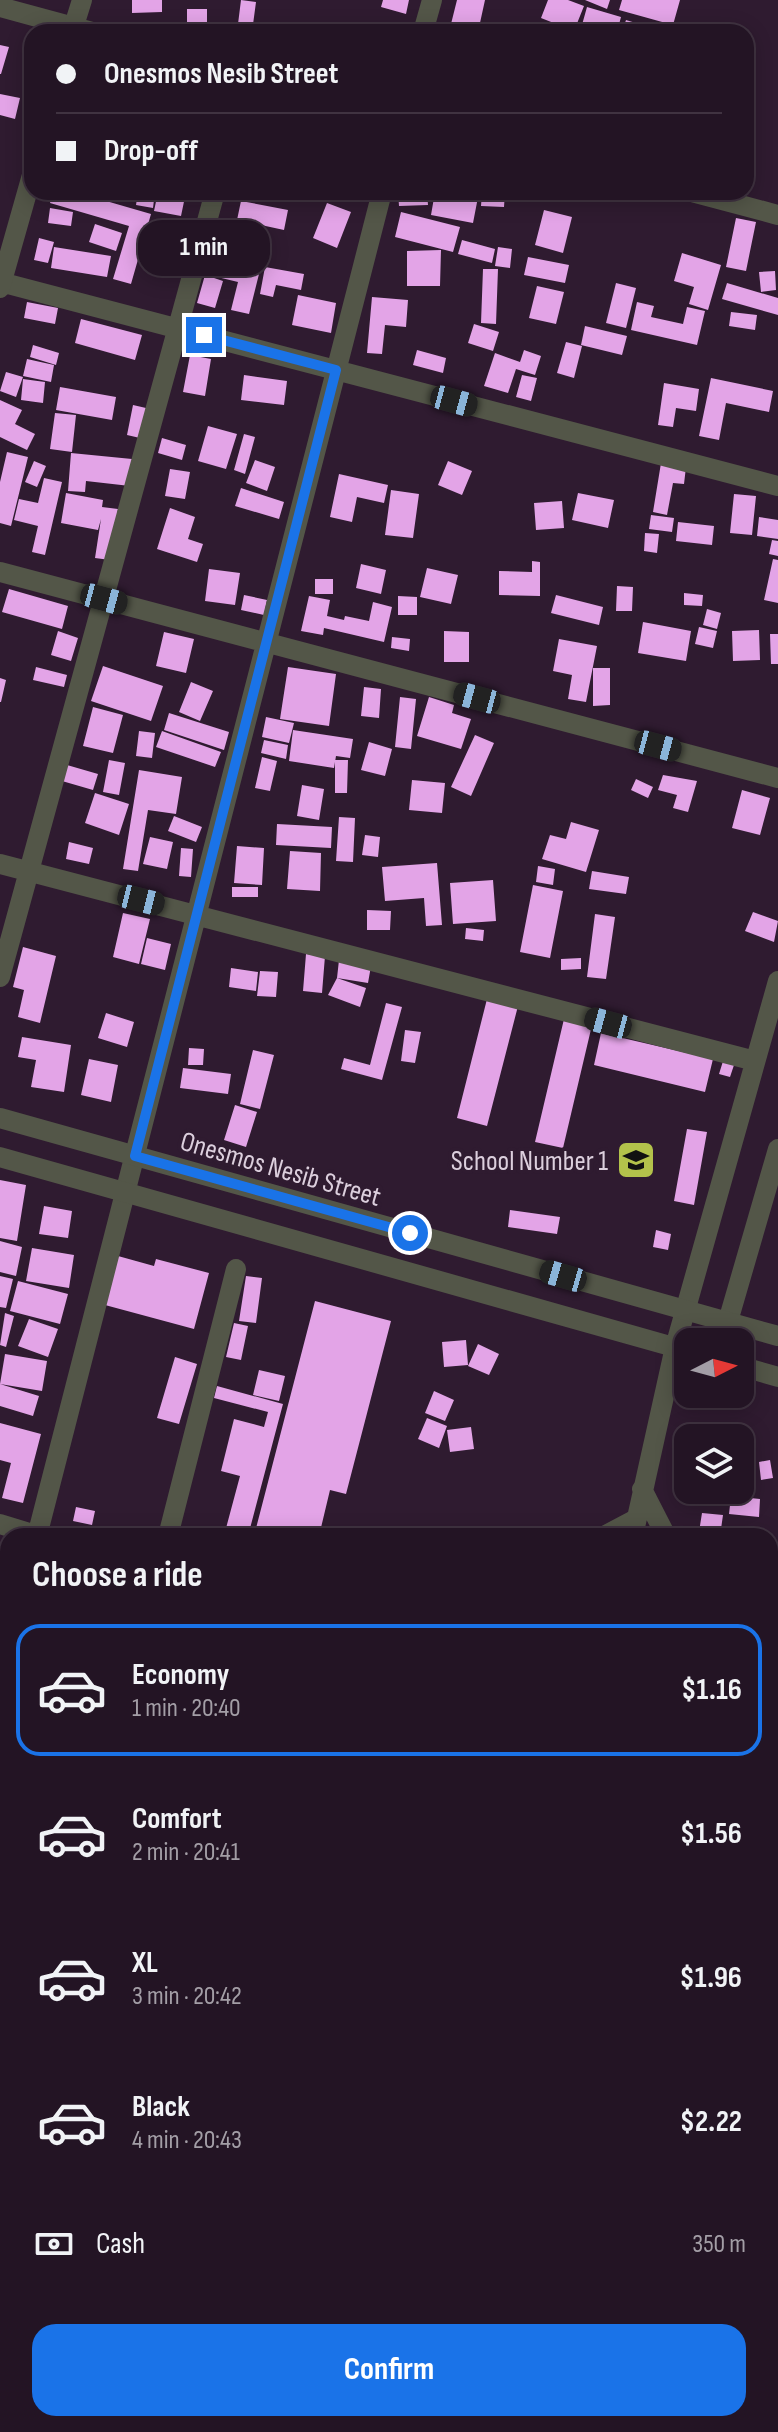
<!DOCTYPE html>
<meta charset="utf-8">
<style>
:root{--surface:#231424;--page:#2f2131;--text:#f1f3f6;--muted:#a39ea6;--line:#403341;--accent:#1a73e8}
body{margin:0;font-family:"Sofia Sans Condensed",sans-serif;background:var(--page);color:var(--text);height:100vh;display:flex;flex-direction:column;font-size:30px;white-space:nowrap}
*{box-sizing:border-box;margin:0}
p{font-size:26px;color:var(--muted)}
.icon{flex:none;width:44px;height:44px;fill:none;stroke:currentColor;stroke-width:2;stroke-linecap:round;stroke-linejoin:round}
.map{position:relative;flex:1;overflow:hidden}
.details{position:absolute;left:0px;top:1528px;width:778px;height:904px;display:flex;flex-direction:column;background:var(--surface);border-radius:24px 24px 0 0;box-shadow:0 4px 20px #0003,0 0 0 2px var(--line)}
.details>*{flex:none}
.banner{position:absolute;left:24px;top:24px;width:730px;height:176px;border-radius:24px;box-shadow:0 4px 20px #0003,0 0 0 2px var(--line);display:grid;align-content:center;height:176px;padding:0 32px;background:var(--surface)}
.needle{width:52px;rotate:84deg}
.controls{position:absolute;left:674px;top:1328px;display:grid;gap:16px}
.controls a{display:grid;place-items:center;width:80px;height:80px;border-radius:16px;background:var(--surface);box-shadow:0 4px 20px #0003,0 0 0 2px var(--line);font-size:40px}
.end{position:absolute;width:36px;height:36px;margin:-18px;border:10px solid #1a73e8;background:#fff;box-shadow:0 0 0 4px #fff}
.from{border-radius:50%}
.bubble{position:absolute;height:56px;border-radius:24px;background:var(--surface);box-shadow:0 4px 20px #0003,0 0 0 2px var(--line);font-size:26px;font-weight:700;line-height:56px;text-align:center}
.car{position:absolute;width:24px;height:48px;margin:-24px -12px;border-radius:10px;box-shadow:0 0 6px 2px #0007;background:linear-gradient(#222 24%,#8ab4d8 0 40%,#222 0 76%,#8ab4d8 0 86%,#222 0)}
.banner b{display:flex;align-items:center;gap:28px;height:76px;font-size:30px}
.banner b+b{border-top:2px solid var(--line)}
.banner i{width:20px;height:20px;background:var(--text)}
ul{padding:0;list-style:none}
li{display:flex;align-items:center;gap:24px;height:132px;margin:0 16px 12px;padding:0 16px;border:4px solid transparent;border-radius:24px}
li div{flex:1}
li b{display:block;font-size:30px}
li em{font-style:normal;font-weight:700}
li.on{border-color:var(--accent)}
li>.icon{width:72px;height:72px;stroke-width:1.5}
h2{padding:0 32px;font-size:36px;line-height:96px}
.pay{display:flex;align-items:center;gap:20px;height:88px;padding:0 32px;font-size:30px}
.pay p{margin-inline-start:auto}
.action{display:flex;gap:16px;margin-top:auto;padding:16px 32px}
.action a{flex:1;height:92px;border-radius:24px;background:var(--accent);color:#fff;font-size:32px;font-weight:700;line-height:92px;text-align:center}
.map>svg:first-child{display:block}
</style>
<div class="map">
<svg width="778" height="2432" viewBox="0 0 778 2432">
<rect width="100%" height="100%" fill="#2f1b30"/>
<!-- building -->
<path fill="#e3a4e7" d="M 132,0 L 162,0 L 162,12 L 132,13 Z
M 241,0 L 256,2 L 252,32 L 237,32 Z
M 383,0 L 409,0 L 406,14 L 381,7 Z
M 457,0 L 485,0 L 478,32 L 449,32 Z
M 548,0 L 568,0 L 584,6 L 574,31 L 541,18 Z
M 585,0 L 610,0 L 607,9 Z
M 622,0 L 680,0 L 673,25 L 619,10 Z
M 587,7 L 621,17 L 617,32 L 580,32 Z
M 187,9 L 207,9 L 207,27 L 187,27 Z
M 626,20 L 639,24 L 637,32 L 622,32 Z
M 0,45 L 9,47 L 1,74 L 0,74 Z
M 0,94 L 20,98 L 15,119 L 0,115 Z
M 53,192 L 75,192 L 151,214 L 131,284 L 113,279 L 129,226 L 50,203 Z
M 138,192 L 155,192 L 153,208 L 136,205 Z
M 158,192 L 186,192 L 181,216 L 154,211 Z
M 328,192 L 345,192 L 345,201 L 327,200 Z
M 398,192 L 427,192 L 428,205 L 399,206 Z
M 435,192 L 479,192 L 473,223 L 431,215 Z
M 482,192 L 505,192 L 504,207 L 481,206 Z
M 241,201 L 288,210 L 284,230 L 237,220 Z
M 327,203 L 351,212 L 337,248 L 313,238 Z
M 50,208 L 73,212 L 71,226 L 48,223 Z
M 544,210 L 572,217 L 563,253 L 535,245 Z
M 401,212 L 460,227 L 453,252 L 395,237 Z
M 736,218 L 756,222 L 746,271 L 726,267 Z
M 168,222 L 196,229 L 186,269 L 158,262 Z
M 95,224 L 122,233 L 116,251 L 89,242 Z
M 39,238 L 54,242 L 48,263 L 34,260 Z
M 462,240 L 495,249 L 492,263 L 458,254 Z
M 54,247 L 111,256 L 107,277 L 51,268 Z
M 498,247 L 512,249 L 510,268 L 495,266 Z
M 441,250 L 440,286 L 407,286 L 407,251 Z
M 682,253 L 721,265 L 708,310 L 689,304 L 694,287 L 674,281 Z
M 214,254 L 261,266 L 249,314 L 231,310 L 238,282 L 209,275 Z
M 528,257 L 569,265 L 565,283 L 524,275 Z
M 265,267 L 304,274 L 301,290 L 276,285 L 273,297 L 260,294 Z
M 483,269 L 498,269 L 496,324 L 481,323 Z
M 775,271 L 776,290 L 761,292 L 759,272 Z
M 205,275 L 223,281 L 215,308 L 197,303 Z
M 616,283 L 636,288 L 626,328 L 606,323 Z
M 727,283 L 778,298 L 778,315 L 722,299 Z
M 537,286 L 564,292 L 556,324 L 529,318 Z
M 298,295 L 336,303 L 331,333 L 292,325 Z
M 372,297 L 408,300 L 406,327 L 385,325 L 382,354 L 367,353 Z
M 27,302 L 58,308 L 55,324 L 24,318 Z
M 637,302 L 654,306 L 651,317 L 683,324 L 687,307 L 705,311 L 697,345 L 631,330 Z
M 731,312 L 757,315 L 755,330 L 729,326 Z
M 81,319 L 142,335 L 135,360 L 75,343 Z
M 474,324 L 499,332 L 493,351 L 468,343 Z
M 585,326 L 627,336 L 622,355 L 581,345 Z
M 566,342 L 582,346 L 574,378 L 557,373 Z
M 33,345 L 59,353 L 56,365 L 30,357 Z
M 417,350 L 446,358 L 443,373 L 413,365 Z
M 524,350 L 541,356 L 535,375 L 516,369 L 508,393 L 484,386 L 495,353 L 520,362 Z
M 190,355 L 211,359 L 205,396 L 183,392 Z
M 27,359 L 54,365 L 51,382 L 23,376 Z
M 6,372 L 23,377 L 16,397 L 0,391 Z
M 244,375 L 287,381 L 284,405 L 241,400 Z
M 522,375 L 537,378 L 531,401 L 516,397 Z
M 711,378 L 773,391 L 769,412 L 726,403 L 719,440 L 699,436 Z
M 23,379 L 45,382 L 43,403 L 21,400 Z
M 664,383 L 699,389 L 696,411 L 676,408 L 673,427 L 658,425 Z
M 60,387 L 116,397 L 112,420 L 56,410 Z
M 0,400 L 22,410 L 15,424 L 35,434 L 27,450 L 0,437 Z
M 133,405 L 146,408 L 140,438 L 127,435 Z
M 55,413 L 76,415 L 72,452 L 50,449 Z
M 208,426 L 237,434 L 226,469 L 198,461 Z
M 244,434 L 255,437 L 245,474 L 234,470 Z
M 162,438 L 186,445 L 182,460 L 158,453 Z
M 7,452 L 28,457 L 11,526 L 0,523 L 0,482 Z
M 71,453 L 132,459 L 130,486 L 86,481 L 85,492 L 68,491 Z
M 255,460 L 275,467 L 267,491 L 246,483 Z
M 34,461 L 46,466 L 37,487 L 25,482 Z
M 448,461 L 472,471 L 462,495 L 438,485 Z
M 661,463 L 686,467 L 684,484 L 673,483 L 667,515 L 653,512 Z
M 170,469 L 190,472 L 185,499 L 165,496 Z
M 339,474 L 388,485 L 384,503 L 357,497 L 352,522 L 330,517 Z
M 44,478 L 62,482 L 45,555 L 32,552 L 38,526 L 14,520 L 19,499 L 38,503 Z
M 241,488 L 284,502 L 279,519 L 235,506 Z
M 391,490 L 419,494 L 413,538 L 385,535 Z
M 66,493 L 103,500 L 102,507 L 118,509 L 110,560 L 95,558 L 101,519 L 98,530 L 61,523 Z
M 578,493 L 614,500 L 608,528 L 572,520 Z
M 734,494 L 756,496 L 752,535 L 730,533 Z
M 562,501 L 564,528 L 536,530 L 534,503 Z
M 170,508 L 195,517 L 188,539 L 203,544 L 197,562 L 157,549 Z
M 651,515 L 674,518 L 672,532 L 649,529 Z
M 759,517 L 778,520 L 778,539 L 757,536 Z
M 678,522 L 714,526 L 712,545 L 676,541 Z
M 645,533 L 659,534 L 657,553 L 644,551 Z
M 772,540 L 778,541 L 778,556 L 769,554 Z
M 773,559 L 778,560 L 778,603 L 764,600 Z
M 532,561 L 540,562 L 540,596 L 499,595 L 499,571 L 532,572 Z
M 361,564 L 386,570 L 381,594 L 356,588 Z
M 427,568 L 458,575 L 451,604 L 420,597 Z
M 209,569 L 240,573 L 235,605 L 205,601 Z
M 315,579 L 333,579 L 333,594 L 315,594 Z
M 617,586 L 633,587 L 632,611 L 616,611 Z
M 9,589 L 68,606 L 62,629 L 2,612 Z
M 684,593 L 703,595 L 702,606 L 684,605 Z
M 244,595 L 267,600 L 264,615 L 241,610 Z
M 556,595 L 603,607 L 599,625 L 551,613 Z
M 309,596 L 330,600 L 327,616 L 344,620 L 345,616 L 369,621 L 373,602 L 392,607 L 384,642 L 324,628 L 323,635 L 301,631 Z
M 398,596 L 417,597 L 417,615 L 398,615 Z
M 707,609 L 721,613 L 717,629 L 703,625 Z
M 643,622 L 691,631 L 686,661 L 638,653 Z
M 699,627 L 717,631 L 713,648 L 695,644 Z
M 759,630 L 760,660 L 733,661 L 732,631 Z
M 58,631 L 78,638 L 71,661 L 51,655 Z
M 444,631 L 469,632 L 469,662 L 444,662 Z
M 164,632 L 194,639 L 186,673 L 156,666 Z
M 770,634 L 778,634 L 778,664 L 771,664 Z
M 392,637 L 410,639 L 409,651 L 391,648 Z
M 559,639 L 597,646 L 586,702 L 568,699 L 572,675 L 553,671 Z
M 103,666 L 163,686 L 151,721 L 91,701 Z
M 36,667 L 67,675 L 64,687 L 33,680 Z
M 288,667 L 336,674 L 329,726 L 280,719 Z
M 593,668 L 610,668 L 610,705 L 593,706 Z
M 0,678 L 6,680 L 1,702 L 0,702 Z
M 191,682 L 213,691 L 200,721 L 179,712 Z
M 364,687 L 381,689 L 379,718 L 361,716 Z
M 400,697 L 416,699 L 411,749 L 395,747 Z
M 429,697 L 454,705 L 452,713 L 471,719 L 461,749 L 417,736 Z
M 93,707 L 123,715 L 113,753 L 83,746 Z
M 169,713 L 229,732 L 224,750 L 164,730 Z
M 266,717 L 294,723 L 289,743 L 262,737 Z
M 293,730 L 353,739 L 350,758 L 336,756 L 334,768 L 289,761 Z
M 139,731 L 155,733 L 152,758 L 136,756 Z
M 162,731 L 221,752 L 215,767 L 156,747 Z
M 475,735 L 494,743 L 471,796 L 451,787 Z
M 264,740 L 288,745 L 286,759 L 261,753 Z
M 369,742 L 392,749 L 385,776 L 361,770 Z
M 262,757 L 277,761 L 270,791 L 255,788 Z
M 109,760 L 125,763 L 119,795 L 103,792 Z
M 335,760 L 348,760 L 347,793 L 335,793 Z
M 67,765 L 98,774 L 93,790 L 62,781 Z
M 139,770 L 182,777 L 176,814 L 148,810 L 138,871 L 123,869 Z
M 663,775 L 697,781 L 688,812 L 673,808 L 677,795 L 658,790 Z
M 636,779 L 653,787 L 648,798 L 631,790 Z
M 412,780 L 445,783 L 442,813 L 409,810 Z
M 302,785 L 324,789 L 319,820 L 297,816 Z
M 742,790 L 770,798 L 760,835 L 732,828 Z
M 95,793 L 129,804 L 119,835 L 85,823 Z
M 174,816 L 202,827 L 196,842 L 168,831 Z
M 339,817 L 355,818 L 353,862 L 336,861 Z
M 571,822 L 599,830 L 586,872 L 542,859 L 550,835 L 566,839 Z
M 277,824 L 332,827 L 331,848 L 276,845 Z
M 365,835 L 380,837 L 378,857 L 362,855 Z
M 150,837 L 173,842 L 167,869 L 143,864 Z
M 69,842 L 93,848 L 89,864 L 66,859 Z
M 237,846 L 264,848 L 262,885 L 234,883 Z
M 181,848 L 193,849 L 191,877 L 179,876 Z
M 290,851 L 321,853 L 320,891 L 287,889 Z
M 437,863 L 442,925 L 426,926 L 424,898 L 385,901 L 382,867 Z
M 538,866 L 555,869 L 553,885 L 536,882 Z
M 592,871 L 629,877 L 626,894 L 589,889 Z
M 493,880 L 496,921 L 453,924 L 450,883 Z
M 533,885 L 563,891 L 550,958 L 520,952 Z
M 232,887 L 258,887 L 258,897 L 232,897 Z
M 367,910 L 391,911 L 390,930 L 367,930 Z
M 753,912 L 778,921 L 774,942 L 745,931 Z
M 123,913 L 150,919 L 139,964 L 113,957 Z
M 595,914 L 615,917 L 606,979 L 587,977 Z
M 466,928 L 484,930 L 483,941 L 465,939 Z
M 147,938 L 171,944 L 165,970 L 141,964 Z
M 23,947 L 56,956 L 40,1023 L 18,1017 L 24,990 L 13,987 Z
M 306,954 L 325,956 L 322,993 L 303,991 Z
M 581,958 L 581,969 L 561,970 L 561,959 Z
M 339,960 L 371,966 L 368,983 L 337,978 L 366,988 L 360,1007 L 328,995 L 337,978 Z
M 231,968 L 258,972 L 256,991 L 229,987 Z
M 260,971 L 278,972 L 276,997 L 257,996 Z
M 487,999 L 518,1006 L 487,1126 L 457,1118 Z
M 386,1003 L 402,1007 L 382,1080 L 341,1069 L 344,1058 L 370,1065 Z
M 106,1013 L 134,1022 L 127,1047 L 98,1038 Z
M 564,1019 L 592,1025 L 563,1148 L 535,1142 Z
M 405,1030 L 421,1032 L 415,1063 L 401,1061 Z
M 601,1033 L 713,1059 L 705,1092 L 594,1065 Z
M 22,1037 L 71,1045 L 64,1092 L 31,1087 L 36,1060 L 18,1057 Z
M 189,1048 L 204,1049 L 203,1065 L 188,1065 Z
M 253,1050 L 274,1055 L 260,1109 L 240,1104 Z
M 724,1058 L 735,1062 L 730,1077 L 719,1074 Z
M 89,1059 L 118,1065 L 111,1102 L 81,1095 Z
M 183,1068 L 231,1074 L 228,1094 L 180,1088 Z
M 235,1105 L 257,1112 L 246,1147 L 224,1140 Z
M 687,1129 L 707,1132 L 694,1205 L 674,1201 Z
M 0,1180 L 26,1185 L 17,1241 L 0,1238 Z
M 44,1206 L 72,1211 L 68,1238 L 39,1234 Z
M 510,1210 L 560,1217 L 557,1234 L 508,1227 Z
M 656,1230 L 671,1234 L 668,1250 L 653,1247 Z
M 0,1241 L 22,1247 L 16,1276 L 0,1272 Z
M 32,1248 L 74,1255 L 69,1288 L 26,1281 Z
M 118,1256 L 154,1266 L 156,1259 L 209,1273 L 194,1329 L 105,1305 Z
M 0,1276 L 13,1279 L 6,1308 L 0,1307 Z
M 246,1276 L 262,1278 L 256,1323 L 239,1321 Z
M 18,1281 L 68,1294 L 60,1324 L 10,1311 Z
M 315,1301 L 391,1321 L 346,1494 L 330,1490 L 319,1536 L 254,1536 Z
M 5,1313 L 14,1316 L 6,1347 L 0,1345 Z
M 29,1319 L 58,1329 L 48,1357 L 18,1346 Z
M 234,1323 L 248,1326 L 241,1360 L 226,1357 Z
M 466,1340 L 468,1365 L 444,1367 L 442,1342 Z
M 478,1344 L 499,1354 L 489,1375 L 468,1366 Z
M 5,1354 L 47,1361 L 42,1391 L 0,1384 Z
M 175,1357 L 197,1364 L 179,1424 L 157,1418 Z
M 259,1370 L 285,1376 L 279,1401 L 253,1395 Z
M 0,1384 L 39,1396 L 33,1416 L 0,1406 Z
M 217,1386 L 283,1404 L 248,1536 L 225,1532 L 240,1476 L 221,1471 L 234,1419 L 264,1427 L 268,1412 L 214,1398 Z
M 434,1391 L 454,1400 L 445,1421 L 425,1413 Z
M 427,1418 L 447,1426 L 439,1448 L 418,1439 Z
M 0,1423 L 41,1434 L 23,1503 L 2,1498 L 11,1463 L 0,1460 Z
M 471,1427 L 474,1449 L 450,1452 L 447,1430 Z
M 770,1460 L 773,1478 L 761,1480 L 759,1462 Z
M 683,1466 L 688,1466 L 688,1484 L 682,1484 Z
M 731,1496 L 760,1499 L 759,1517 L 729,1514 Z
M 76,1507 L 95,1511 L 92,1525 L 73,1521 Z
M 702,1513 L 723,1515 L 720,1536 L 673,1536 L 674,1528 L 699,1532 Z
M 770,1605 L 778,1607 L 778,1626 L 770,1625 Z
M 0,1726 L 8,1727 L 8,1744 L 0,1742 Z
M 770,1749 L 778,1751 L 778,1795 L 770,1793 Z
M 770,1810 L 778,1813 L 778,1843 L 770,1841 Z
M 770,1990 L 778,1992 L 778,2012 L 770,2010 Z
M 0,2153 L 7,2154 L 4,2170 L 0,2170 Z
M 0,2182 L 8,2184 L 8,2203 L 0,2202 Z
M 0,2226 L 8,2227 L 8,2250 L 0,2249 Z
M 0,2287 L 8,2287 L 8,2304 L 0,2303 Z
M 770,2398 L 778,2402 L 778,2422 L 770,2419 Z
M 584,2424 L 684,2424 L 682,2432 L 583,2432 Z"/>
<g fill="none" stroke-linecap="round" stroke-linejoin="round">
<!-- minor -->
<path stroke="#535648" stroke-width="20" d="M 0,7 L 92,32
M 423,32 L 432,0
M 692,192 L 778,215
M 0,282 L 778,486
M 0,572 L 778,778
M 0,864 L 755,1061
M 0,977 L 215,192
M 722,1342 L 778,1149
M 642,1489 L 666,1536
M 0,1524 L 39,1536
M 37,1536 L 382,192
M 168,1536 L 236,1269
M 604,1536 L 636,1519
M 633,1536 L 675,1347 L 778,981
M 0,1681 L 8,1650
M 0,1845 L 8,1846
M 0,1902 L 8,1897
M 770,2019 L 778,2021
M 0,2140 L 8,2142
M 770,2246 L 778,2248
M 8,2432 L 9,2424
M 479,2432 L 480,2424
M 532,2432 L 533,2424"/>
<!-- tertiary -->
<path stroke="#535648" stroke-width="20" d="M 72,32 L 82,0
M 0,288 L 32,175
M 0,1118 L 778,1336
M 0,1157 L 688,1351
M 740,1366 L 778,1377
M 770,2208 L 778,2170
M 732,2432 L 734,2424"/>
</g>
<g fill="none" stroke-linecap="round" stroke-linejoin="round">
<!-- route -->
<path stroke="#1a73e8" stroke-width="10" d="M 204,335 L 336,370 L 135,1156 L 410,1233"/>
</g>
<!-- icons -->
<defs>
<g id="school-square" transform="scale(2)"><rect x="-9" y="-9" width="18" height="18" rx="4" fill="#b3c24b" stroke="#2f1b30"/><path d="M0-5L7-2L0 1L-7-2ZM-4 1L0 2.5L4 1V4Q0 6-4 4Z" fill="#111"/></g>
</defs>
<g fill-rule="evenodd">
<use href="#school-square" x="636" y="1160"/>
</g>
<g text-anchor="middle" stroke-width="8" stroke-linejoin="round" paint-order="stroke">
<!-- poi labels -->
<g font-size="28" fill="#dccfdd" stroke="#2f1b30" text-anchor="end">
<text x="608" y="1170">School Number 1</text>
</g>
<!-- street labels -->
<g font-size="28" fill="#dccfdd" stroke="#2f1b30">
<text transform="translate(281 1168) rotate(16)" y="10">Onesmos Nesib Street</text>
</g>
</g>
</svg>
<div class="controls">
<a><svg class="needle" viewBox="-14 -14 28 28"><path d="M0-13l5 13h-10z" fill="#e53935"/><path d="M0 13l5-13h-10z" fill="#a39ea6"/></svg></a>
<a><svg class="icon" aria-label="layers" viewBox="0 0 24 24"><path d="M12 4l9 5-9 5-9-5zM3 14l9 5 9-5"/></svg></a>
</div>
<i class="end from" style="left:410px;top:1233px"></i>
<i class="end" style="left:204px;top:335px"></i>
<div class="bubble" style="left:138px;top:220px;width:132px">1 min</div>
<i class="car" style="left:454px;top:401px;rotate:105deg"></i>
<i class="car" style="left:104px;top:599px;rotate:105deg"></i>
<i class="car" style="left:477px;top:698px;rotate:285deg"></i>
<i class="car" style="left:658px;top:746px;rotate:105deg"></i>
<i class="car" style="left:141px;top:900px;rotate:104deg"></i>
<i class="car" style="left:608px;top:1023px;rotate:285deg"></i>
<i class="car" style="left:563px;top:1276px;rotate:286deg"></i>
<div class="banner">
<b><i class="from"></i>Onesmos Nesib Street</b>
<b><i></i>Drop-off</b>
</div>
<section class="details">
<h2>Choose a ride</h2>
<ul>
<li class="on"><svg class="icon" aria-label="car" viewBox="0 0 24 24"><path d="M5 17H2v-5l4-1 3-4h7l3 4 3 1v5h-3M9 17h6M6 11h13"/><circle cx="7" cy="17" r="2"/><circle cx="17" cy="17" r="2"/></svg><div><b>Economy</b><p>1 min · 20:40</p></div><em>$1.16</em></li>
<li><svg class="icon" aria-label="car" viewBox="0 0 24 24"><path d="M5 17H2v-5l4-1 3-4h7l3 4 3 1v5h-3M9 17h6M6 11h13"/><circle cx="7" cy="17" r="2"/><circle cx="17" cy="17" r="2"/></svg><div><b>Comfort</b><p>2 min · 20:41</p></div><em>$1.56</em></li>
<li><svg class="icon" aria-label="car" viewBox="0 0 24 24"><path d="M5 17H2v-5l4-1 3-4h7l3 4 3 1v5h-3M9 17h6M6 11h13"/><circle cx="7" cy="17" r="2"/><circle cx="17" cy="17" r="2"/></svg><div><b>XL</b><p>3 min · 20:42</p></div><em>$1.96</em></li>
<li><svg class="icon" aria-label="car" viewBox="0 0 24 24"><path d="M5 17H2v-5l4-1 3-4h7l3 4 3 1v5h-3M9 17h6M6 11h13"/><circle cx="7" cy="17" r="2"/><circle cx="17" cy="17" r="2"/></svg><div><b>Black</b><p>4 min · 20:43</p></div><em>$2.22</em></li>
</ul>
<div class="pay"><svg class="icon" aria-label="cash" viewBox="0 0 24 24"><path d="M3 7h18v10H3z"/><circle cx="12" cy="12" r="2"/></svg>Cash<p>350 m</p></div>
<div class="action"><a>Confirm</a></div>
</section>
</div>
